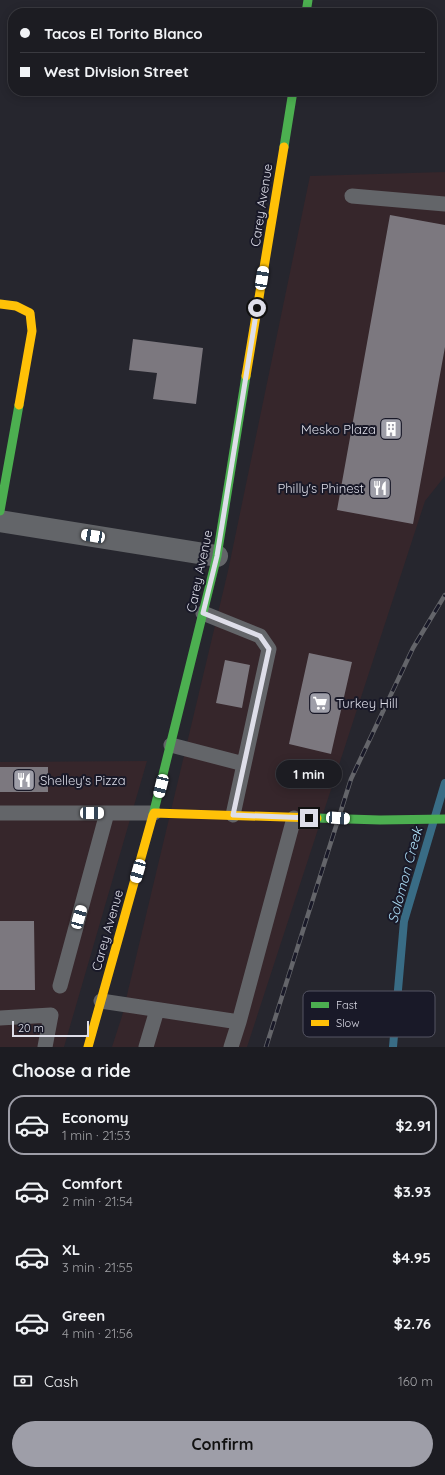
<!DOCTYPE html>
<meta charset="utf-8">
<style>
:root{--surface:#1c1c22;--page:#29292f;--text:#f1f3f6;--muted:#a0a1a5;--line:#3a3a40;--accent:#9e9ea8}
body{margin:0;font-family:Quicksand,sans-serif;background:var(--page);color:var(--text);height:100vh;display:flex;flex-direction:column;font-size:15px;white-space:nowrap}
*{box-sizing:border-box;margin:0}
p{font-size:13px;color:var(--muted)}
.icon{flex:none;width:22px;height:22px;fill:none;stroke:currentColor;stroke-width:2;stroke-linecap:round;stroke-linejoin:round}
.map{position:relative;height:1047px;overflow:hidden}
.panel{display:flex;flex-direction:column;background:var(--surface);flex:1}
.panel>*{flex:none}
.top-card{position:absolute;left:8px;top:8px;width:429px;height:88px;border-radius:16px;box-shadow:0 2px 10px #0003,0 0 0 1px var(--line);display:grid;align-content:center;height:88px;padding:0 12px;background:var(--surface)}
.scale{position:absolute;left:12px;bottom:10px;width:77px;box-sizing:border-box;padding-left:4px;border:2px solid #dedee9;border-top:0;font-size:11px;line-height:14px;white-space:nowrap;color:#dedee9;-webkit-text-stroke:3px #191928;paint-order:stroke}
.end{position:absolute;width:18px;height:18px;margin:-9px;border:5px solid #dedee9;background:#111;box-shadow:0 0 0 2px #111}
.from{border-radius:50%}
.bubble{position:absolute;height:28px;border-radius:14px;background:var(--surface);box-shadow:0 2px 10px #0003,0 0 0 1px var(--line);font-size:13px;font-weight:800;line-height:28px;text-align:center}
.car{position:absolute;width:12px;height:24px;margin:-12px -6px;border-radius:5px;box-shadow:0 0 3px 1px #0007;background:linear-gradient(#fff 24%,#345 0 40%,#fff 0 76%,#345 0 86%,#fff 0)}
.top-card b{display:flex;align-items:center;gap:14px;height:38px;font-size:15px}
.top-card b+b{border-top:1px solid var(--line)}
.top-card i{width:10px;height:10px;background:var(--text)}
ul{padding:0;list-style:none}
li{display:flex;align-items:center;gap:12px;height:60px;margin:0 8px 6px;padding:0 4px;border:2px solid transparent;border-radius:16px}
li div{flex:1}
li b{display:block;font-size:15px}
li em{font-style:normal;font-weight:800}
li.selected{border-color:var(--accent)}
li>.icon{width:36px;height:36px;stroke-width:1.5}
h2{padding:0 12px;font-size:18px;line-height:48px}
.pay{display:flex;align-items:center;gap:10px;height:44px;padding:0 12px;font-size:15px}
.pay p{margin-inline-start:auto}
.action{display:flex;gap:8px;margin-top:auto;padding:8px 12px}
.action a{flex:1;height:46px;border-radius:24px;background:var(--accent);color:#111;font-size:16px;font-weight:800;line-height:46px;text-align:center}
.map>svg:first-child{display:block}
</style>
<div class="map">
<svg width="445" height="1047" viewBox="0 0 445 1047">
<rect width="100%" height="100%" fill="#26262e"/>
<!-- commercial -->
<path fill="#36262b" d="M 445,172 L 445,476 L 425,501 L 247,1047 L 112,1047 L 122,1016 L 228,571 L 310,176 Z
M 147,761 L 64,1047 L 0,1047 L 0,762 Z"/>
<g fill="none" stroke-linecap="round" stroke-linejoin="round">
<!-- stream -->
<path stroke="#396c85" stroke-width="8" d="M 393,1047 L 404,921 L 445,783"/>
</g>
<!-- building -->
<path fill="#7c787f" d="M 390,215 L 445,225 L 445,347 L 413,524 L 337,510 Z
M 133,339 L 203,348 L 196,404 L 153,399 L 157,373 L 129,370 Z
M 309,653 L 352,662 L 331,754 L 289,744 Z
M 225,660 L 250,665 L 242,708 L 216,703 Z
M 0,767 L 48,767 L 48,792 L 0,792 Z
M 0,921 L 34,921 L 35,990 L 0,990 Z"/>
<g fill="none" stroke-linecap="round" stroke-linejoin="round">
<!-- lane -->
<path stroke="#636569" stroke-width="15" d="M 352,196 L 445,204
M 203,613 L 260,636 L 269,649 L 233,815
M 171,745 L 244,764
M 0,813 L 154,813
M 60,986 L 107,813
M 101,1001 L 239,1022 L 294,818
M 0,1018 L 51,1015 L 45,1047
M 146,1047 L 157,1010
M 231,1047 L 239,1022"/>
<!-- street -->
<path stroke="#636569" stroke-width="22" d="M 0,521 L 217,556"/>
<!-- fast -->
<path stroke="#4caf50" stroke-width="9" d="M 306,13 L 308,0
M 284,147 L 293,91
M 0,511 L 19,405
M 153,815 L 217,556 L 246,376
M 317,818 L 380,820 L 445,819"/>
<!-- slow -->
<path stroke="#ffc107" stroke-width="9" d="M 0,304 L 16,306 L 30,313 L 32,331 L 19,405
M 246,376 L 284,147
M 154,813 L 317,818
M 88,1047 L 153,815"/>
<!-- rail casing -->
<g stroke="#64656a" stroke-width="4.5">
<path id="rail" d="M 266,1047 L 351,779 L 413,648 L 445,595"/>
</g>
<!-- rail -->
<use href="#rail" stroke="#191928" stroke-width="3" stroke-dasharray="9" stroke-linecap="butt"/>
</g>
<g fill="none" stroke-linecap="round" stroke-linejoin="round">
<!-- route -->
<path stroke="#dedee9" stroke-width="5" d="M 257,308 L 217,556 L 203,613 L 260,636 L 269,649 L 233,815 L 309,818"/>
</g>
<!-- icons -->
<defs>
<g id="building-square" transform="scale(1.15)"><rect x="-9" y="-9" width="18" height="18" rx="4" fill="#9e9ea8" stroke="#191928"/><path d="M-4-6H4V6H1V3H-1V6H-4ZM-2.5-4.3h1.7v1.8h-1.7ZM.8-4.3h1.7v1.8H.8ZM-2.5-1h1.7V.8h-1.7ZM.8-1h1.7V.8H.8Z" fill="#fff"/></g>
<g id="restaurant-square" transform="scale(1.15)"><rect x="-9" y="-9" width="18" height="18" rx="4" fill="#9e9ea8" stroke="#191928"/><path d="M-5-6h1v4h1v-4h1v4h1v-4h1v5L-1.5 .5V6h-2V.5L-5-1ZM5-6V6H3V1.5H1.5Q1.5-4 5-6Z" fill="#fff"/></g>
<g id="supermarket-square" transform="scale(1.15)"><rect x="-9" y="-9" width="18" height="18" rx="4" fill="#9e9ea8" stroke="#191928"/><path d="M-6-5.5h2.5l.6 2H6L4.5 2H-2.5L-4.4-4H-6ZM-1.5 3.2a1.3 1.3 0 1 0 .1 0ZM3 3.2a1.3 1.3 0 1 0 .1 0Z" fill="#fff"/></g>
</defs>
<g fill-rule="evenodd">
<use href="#building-square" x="391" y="429"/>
<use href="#restaurant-square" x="380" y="488"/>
<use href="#supermarket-square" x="320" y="703"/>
<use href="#restaurant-square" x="24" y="780"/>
</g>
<g text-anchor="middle" stroke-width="4" stroke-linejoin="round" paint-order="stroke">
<!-- street labels -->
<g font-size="13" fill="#dedee9" stroke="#191928">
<text transform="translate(261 205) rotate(-81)" y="5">Carey Avenue</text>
<text transform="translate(199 571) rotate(-78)" y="5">Carey Avenue</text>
<text transform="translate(107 930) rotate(-74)" y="5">Carey Avenue</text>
</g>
<!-- poi labels -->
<g font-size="13" fill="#dedee9" stroke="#191928" text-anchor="end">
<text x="376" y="434">Mesko Plaza</text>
<text x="364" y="493">Philly's Phinest</text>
<text x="336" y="708" text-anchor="start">Turkey Hill</text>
<text x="40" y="785" text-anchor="start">Shelley's Pizza</text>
</g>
<!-- water labels -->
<g font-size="14" font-style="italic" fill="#abdcf5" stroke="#191928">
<text transform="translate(405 875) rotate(-75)" y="5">Solomon Creek</text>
</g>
</g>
<!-- legend -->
<rect x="303" y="991" width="132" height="46" rx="6" fill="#191928" stroke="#545462" stroke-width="1"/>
<rect x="311" y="1002" width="18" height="6" fill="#4caf50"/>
<rect x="311" y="1020" width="18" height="6" fill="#ffc107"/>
<g font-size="11" fill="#dedee9">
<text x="336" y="1009">Fast</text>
<text x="336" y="1027">Slow</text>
</g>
</svg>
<div class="scale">20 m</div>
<i class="end from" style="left:257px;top:308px"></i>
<i class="end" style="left:309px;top:818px"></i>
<div class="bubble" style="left:276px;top:760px;width:66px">1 min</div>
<i class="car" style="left:262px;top:278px;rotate:9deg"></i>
<i class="car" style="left:93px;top:536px;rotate:279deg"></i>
<i class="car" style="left:161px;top:786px;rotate:194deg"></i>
<i class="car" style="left:92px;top:813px;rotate:90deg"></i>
<i class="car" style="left:338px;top:818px;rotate:94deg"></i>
<i class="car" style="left:138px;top:871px;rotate:196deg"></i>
<i class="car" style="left:79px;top:917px;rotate:16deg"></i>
<div class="top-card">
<b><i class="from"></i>Tacos El Torito Blanco</b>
<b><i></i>West Division Street</b>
</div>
</div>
<section class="panel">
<h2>Choose a ride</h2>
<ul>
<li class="selected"><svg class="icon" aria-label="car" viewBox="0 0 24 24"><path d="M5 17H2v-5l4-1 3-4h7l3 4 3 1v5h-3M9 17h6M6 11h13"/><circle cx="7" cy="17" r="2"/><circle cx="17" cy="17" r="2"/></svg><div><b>Economy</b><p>1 min · 21:53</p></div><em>$2.91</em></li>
<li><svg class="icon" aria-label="car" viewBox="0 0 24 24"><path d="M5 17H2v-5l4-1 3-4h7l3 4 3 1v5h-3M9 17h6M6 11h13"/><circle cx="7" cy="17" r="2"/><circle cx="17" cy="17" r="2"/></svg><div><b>Comfort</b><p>2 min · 21:54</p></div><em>$3.93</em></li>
<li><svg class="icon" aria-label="car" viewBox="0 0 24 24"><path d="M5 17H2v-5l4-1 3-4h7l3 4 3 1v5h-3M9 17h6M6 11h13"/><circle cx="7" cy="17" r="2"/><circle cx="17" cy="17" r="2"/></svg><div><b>XL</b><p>3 min · 21:55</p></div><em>$4.95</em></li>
<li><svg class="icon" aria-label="car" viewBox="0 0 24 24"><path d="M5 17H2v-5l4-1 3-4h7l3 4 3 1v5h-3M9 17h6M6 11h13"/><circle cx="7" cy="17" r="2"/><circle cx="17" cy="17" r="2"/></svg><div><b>Green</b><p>4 min · 21:56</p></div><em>$2.76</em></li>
</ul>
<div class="pay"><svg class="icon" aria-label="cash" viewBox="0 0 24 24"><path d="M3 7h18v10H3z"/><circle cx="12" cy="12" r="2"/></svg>Cash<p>160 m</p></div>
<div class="action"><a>Confirm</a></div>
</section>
